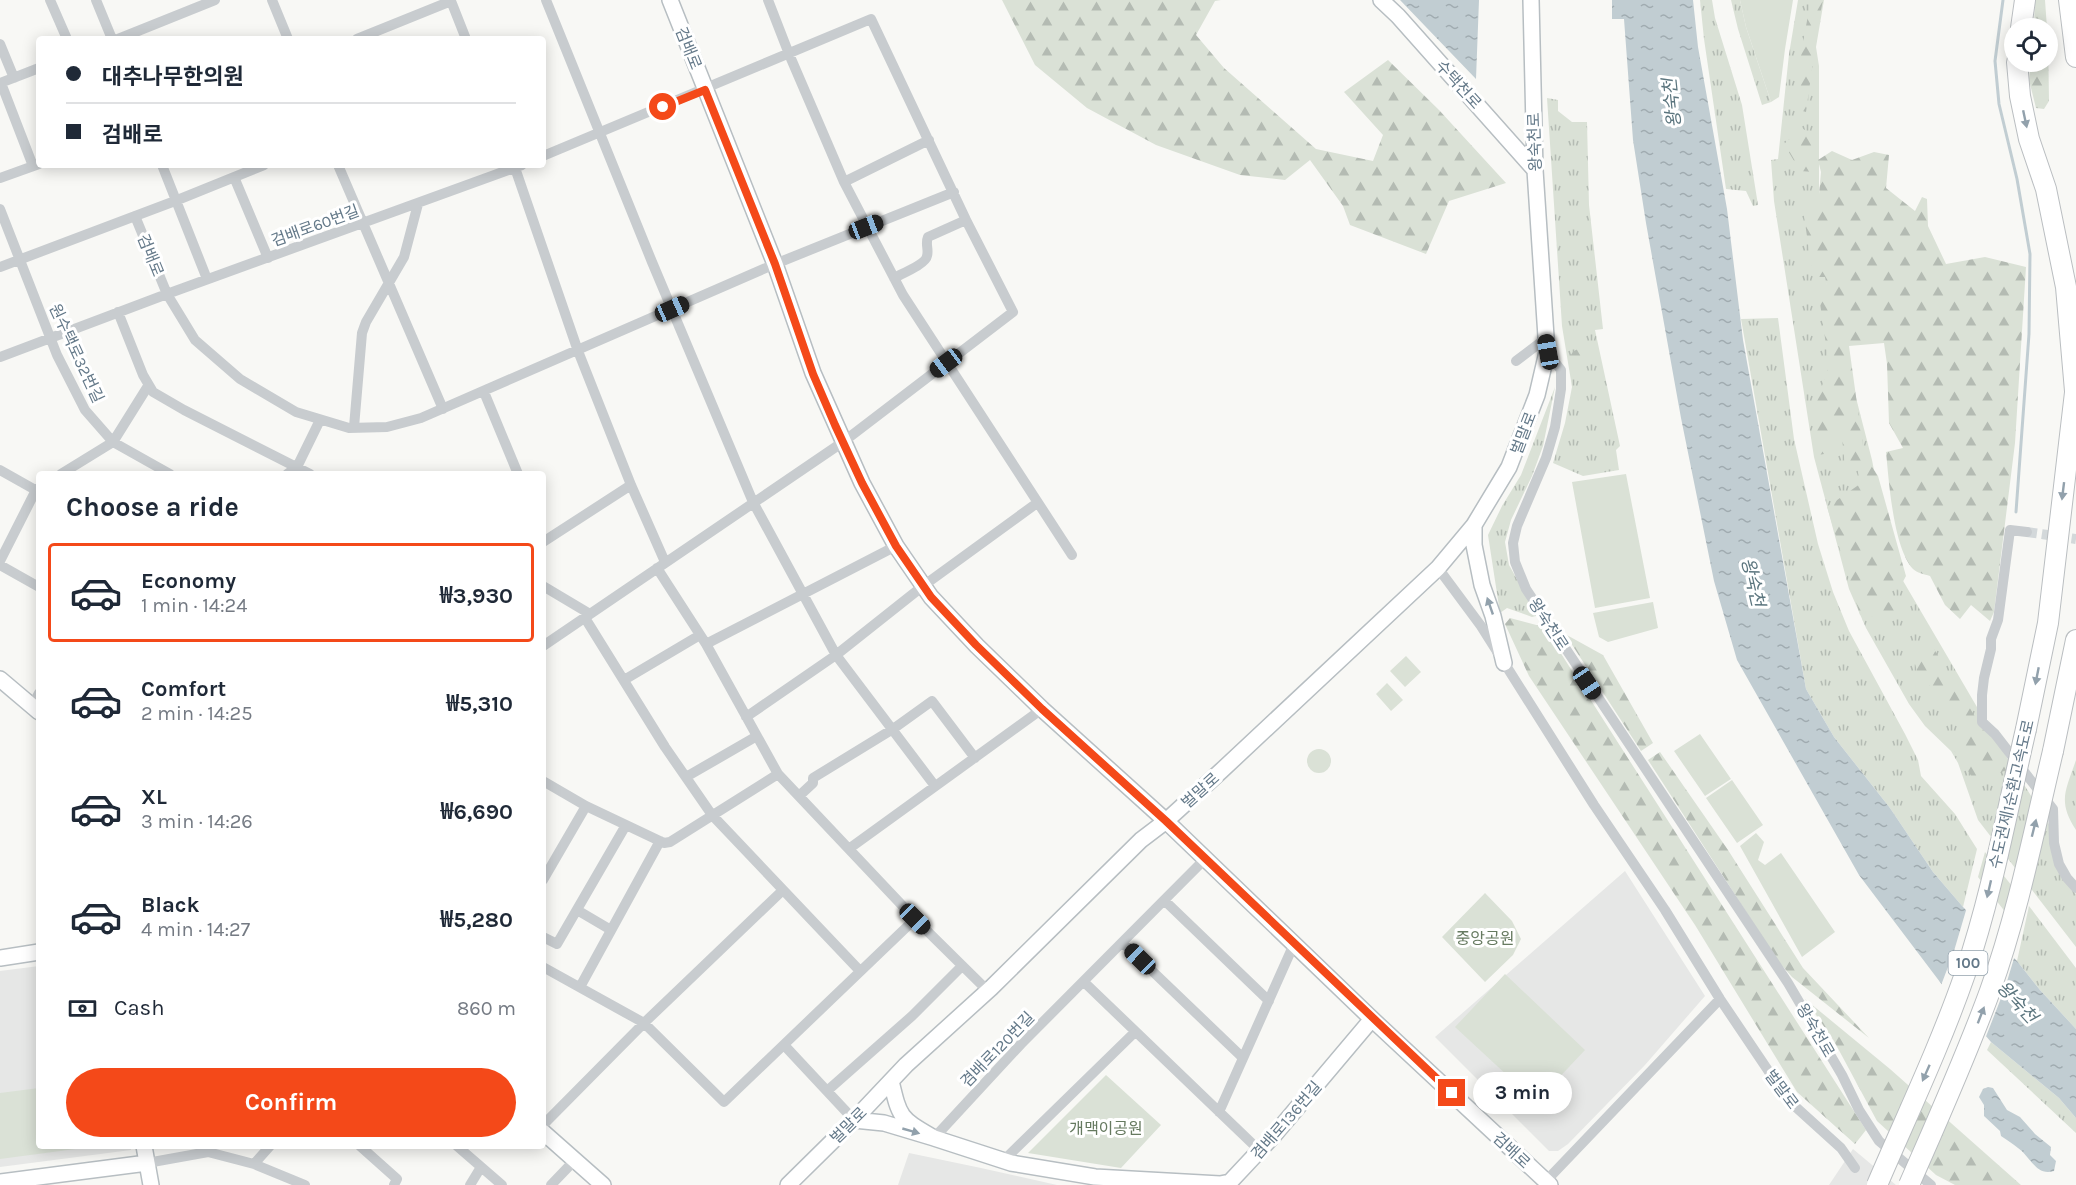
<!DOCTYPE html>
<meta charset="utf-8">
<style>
:root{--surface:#fff;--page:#f6f6f7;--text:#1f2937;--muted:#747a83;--line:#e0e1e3;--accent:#f44919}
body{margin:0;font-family:Karla,"Noto Sans KR",sans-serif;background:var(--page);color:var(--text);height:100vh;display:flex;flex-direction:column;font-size:22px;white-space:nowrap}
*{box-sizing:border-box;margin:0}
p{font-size:20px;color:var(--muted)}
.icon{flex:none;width:33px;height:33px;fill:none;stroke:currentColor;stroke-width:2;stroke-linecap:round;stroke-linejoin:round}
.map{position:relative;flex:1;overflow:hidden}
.details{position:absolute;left:36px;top:471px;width:510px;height:678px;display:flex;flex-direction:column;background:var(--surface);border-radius:6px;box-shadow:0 3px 15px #0003}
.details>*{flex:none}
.banner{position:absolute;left:36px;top:36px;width:510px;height:132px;border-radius:6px;box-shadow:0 3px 15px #0003;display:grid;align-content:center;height:132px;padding:0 30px;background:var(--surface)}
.tools{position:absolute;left:2004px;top:18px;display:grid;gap:12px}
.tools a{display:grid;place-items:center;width:54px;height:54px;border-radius:50%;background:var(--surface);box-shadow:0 3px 15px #0003;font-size:30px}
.end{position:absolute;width:27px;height:27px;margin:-14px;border:8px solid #f44919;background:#fff;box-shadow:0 0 0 3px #fff}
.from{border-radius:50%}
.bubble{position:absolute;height:42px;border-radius:21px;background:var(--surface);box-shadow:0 3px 15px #0003;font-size:20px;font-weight:700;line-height:42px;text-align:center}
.car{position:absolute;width:18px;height:36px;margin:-18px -9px;border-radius:8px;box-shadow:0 0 4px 2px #0007;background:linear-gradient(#222 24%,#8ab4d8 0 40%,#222 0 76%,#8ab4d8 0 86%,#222 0)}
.banner b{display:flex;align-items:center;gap:21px;height:57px;font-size:22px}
.banner b+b{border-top:2px solid var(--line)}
.banner i{width:15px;height:15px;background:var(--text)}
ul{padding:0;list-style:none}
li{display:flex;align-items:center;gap:18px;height:99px;margin:0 12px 9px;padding:0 18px;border:3px solid transparent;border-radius:6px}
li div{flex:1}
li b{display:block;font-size:22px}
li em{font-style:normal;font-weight:700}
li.active{border-color:var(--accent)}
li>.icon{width:54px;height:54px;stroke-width:1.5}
h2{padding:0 30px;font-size:27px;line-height:72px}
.pay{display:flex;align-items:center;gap:15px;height:66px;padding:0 30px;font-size:22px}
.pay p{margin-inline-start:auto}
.action{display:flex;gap:12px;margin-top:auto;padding:12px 30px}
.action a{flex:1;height:69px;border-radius:36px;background:var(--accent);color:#fff;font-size:24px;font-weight:700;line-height:69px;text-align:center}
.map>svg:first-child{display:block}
</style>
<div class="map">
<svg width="2076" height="1185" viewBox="0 0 2076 1185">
<defs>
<pattern id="grass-tufts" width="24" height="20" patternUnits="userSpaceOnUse" patternTransform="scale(1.5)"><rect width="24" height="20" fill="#dae1d6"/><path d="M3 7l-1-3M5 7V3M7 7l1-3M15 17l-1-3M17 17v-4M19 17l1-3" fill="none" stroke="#b4bbb3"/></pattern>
<pattern id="forest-firs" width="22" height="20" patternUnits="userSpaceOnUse" patternTransform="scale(1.5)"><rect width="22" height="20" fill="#dae1d6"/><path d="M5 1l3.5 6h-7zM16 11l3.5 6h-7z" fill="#b4bbb3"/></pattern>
<pattern id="water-ripples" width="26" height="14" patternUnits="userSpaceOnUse" patternTransform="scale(1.5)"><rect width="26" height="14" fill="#c1cdd2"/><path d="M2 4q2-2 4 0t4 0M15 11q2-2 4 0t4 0" fill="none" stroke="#a0abb0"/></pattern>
</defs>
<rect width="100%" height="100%" fill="#f8f8f5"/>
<!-- built -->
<path fill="#e6e7e6" d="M 1625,871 L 1705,996 L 1645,1065 L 1568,1144 L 1558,1151 L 1549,1151 L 1435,1037 Z
M 39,966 L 39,1146 L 131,1146 L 131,1150 L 0,1167 L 0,971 Z
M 1853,1149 L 1896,1185 L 1829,1185 Z
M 909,1153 L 981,1168 L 1057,1185 L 898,1185 Z"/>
<!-- grass -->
<path fill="url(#grass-tufts)" d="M 1700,0 L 1712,0 L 1715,18 L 1742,105 L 1758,205 L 1753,206 L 1746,191 L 1726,189 L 1704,39 Z
M 1731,0 L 1740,0 L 1746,27 L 1771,102 L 1762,105 L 1738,29 Z
M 1798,0 L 1824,0 L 1816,47 L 1819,66 L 1819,221 L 1826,281 L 1872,460 L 1892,562 L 2001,748 L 2050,826 L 2065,880 L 2076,894 L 2076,947 L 1978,820 L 1958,763 L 1951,751 L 1925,726 L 1909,704 L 1866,628 L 1849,589 L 1814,457 L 1774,201 L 1771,160 L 1778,159 L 1789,54 Z
M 1547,98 L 1558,100 L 1558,111 L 1572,122 L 1587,122 L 1589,205 L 1603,329 L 1595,330 L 1620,446 L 1616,450 L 1619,470 L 1583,476 L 1553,463 L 1565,423 L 1572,387 L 1562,326 Z
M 1778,318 L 1794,439 L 1818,544 L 1833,592 L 1849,631 L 1905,734 L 1918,760 L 1921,776 L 1955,814 L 1977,849 L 1963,907 L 1933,872 L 1890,808 L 1834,737 L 1806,689 L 1741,319 Z
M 1555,387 L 1543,446 L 1532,476 L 1511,520 L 1505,542 L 1509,565 L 1536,613 L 1536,616 L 1532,617 L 1507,608 L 1500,613 L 1488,535 L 1502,506 L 1521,475 Z
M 2076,760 L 2076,830 C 2057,801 2066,790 2076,760 Z
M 2029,906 L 2076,968 L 2076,1029 L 2040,990 L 2017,961 Z
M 1991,1042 L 2059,1098 L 2076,1118 L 2076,1133 L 1987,1050 Z"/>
<!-- forest -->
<path fill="url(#forest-firs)" d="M 1002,0 L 1221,0 L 1215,1 L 1196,35 L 1224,68 L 1316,149 L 1373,161 L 1383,135 L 1344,92 L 1388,60 L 1439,110 L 1506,183 L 1449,201 L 1426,254 L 1350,225 L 1343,206 L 1310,160 L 1285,180 L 1240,175 L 1156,145 L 1087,108 L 1035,65 Z
M 1811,0 L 1823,0 L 1812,56 L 1813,62 L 1806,112 L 1796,109 C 1797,72 1804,36 1811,0 Z
M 2035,0 L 2045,0 L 2047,28 L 2034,28 Z
M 2048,33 L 2049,101 L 2044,109 L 2036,108 L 2029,80 L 2031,62 L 2048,62 Z
M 1802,128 L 1812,135 L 1814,172 L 1800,171 L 1784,144 Z
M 1832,151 L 1852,160 L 1874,152 L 1889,155 L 1886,188 L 1915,211 L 1922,197 L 1927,199 L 1928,226 L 1946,264 L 1985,257 L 2026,267 L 2015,443 L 1994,612 L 1990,621 L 1971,605 L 1960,619 L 1945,605 L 1930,576 C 1924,574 1917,573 1913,569 C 1893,547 1889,481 1886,452 L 1903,448 L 1889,423 L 1887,364 L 1884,343 L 1849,346 L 1864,454 L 1878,476 L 1906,576 L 1898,591 L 1895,579 L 1886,589 L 1886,602 L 1896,603 L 1897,608 L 1888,618 L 1860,615 L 1827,507 L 1860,484 L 1857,466 L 1845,466 L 1842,438 L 1837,434 L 1830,453 L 1818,455 L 1813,412 L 1829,366 L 1818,289 L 1827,288 L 1825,277 L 1813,277 L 1803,209 L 1818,205 L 1821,172 L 1818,160 Z
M1570 359a10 10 0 1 1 20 0a10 10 0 1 1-20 0Z
M 1510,618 L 1544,627 L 1866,1130 L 1855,1144 L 1797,1092 L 1695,925 L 1529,676 L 1505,624 Z
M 1565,634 L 1603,655 L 1653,743 L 1641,751 Z
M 1931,644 L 1977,720 L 2009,769 L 1975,783 L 1969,772 L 1962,766 L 1961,757 L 1954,751 L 1954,742 L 1962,728 L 1929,685 L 1919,680 L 1914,659 Z
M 1660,752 L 1728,850 L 1803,968 L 1869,1038 L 1792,977 L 1778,961 L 1648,760 Z
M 1805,999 L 1890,1069 L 2021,1185 L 1955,1185 L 1936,1175 L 1877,1121 L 1834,1041 Z"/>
<!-- green -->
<path fill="#dae1d6" d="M 1740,0 L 1793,0 L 1785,49 L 1779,97 L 1771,102 L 1746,27 Z
M 1626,474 L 1650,598 L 1595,608 L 1572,482 Z
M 1653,602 L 1658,628 L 1608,642 L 1599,637 L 1593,613 Z
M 1406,656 L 1421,672 L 1405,687 L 1390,671 Z
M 1387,683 L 1403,700 L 1391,711 L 1376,694 Z
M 1700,734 L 1731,779 L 1705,796 L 1674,751 Z
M1307 761a12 12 0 1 1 24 0a12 12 0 1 1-24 0Z
M 1732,780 L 1763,825 L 1737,843 L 1706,798 Z
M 1997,801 L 2039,855 L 2032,880 L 1990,826 Z
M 1756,833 L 1764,842 L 1758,860 L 1765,865 L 1781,853 L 1835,932 L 1802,957 L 1740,846 Z
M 1985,852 L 2027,905 L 2020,931 L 1978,877 Z
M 1485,893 L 1512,921 L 1521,939 L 1513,955 L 1485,982 L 1442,937 Z
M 1505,974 L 1585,1050 L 1536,1102 L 1455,1027 Z
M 1106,1075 L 1161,1125 L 1121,1168 L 1028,1153 Z
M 39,1088 L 39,1146 L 98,1146 L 0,1159 L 0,1093 Z"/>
<!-- water -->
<path fill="url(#water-ripples)" d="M 1400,0 L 1479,0 L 1476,79 Z
M 1612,0 L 1693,0 L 1698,47 L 1727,209 L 1743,340 L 1806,689 L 1834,737 L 1890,808 L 1933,872 L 1963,907 L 2017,961 L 2040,990 L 2076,1029 L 2076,1118 L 2059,1098 L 1991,1042 L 1943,986 L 1859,875 L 1737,660 L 1714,581 L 1681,418 L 1646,223 L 1633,140 L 1624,19 L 1612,19 Z
M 1988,1087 L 1993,1088 L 2007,1110 L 2020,1117 L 2035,1134 L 2051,1147 L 2050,1155 L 2056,1161 L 2054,1171 C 2036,1177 2030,1156 2018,1148 C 2013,1144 2007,1140 2001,1136 L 2000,1131 L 1984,1116 L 1984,1105 L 1979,1097 L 1983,1089 Z"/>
<!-- pier -->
<path fill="#f8f8f5" d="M 1967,907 L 2015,955 L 2005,988 L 1985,1039 L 1940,988 L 1954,951 Z"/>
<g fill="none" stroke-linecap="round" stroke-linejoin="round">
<!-- stream -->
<path stroke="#c1cdd2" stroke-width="3" d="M 2003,0 L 1995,61 L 1999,104 L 2017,179 L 2030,254 L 2029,334 L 2016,512"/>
<!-- street-tunnel -->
<path stroke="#d3d8da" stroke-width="10" stroke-dasharray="10 5" stroke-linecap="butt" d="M 2027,532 L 2076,539"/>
<!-- secondary casing -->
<g stroke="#b7bec2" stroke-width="18">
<path id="secondary" d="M 670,0 L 775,264 L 813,373 L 862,483 L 896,546 L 931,597 L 977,646 L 1042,709 L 1166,821 L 1372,1019 L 1550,1185
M 1381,0 L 1398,16 L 1535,170
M 1474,525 L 1474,545 L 1482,585 L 1493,616 L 1504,663
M 0,679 L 39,712
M 0,958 L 39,952
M 854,1120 L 884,1123 L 934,1138 C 900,1118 900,1119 891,1081
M 543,1132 L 603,1185
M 934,1138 L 1011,1163 L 1095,1177 L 1220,1184 L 1230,1182 L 1275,1134 L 1372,1019
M 144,1146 L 151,1185
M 0,1182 L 147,1163
M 788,1185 L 854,1120 L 906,1065 L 991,988 L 1141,840 L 1166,821 L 1221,771 L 1438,568 L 1474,525 L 1509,467 L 1537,395 L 1547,352 L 1535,170 L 1531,0"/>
</g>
<!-- highway casing -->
<g stroke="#babec1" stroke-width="22">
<path id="highway" d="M 2069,0 L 2076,57
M 2021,28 L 2025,0
M 2017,62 L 2020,96 L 2029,139 L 2046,189 L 2066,287 L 2075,391
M 2026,729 L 2048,623 L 2076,384
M 2053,751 L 2076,640"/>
</g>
<!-- street -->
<path stroke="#c8cccf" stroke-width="10" d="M 50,0 L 67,39
M 96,0 L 112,39
M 272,0 L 288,39
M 546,0 L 652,262 L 753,502 L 836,655 L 935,786
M 768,0 L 789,54 L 844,182 L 903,295 L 1072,555
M 118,39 L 215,0
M 357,39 L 451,1 L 466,39
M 0,44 L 14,78
M 0,83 L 39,68
M 1,83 L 33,166
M 543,156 L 871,19 L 966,220 L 1013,312 L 843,442 L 543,646
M 162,165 L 207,279
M 338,165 L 443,409
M 514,165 L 578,351 L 631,485 L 665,562
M 234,177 L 268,258
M 0,178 L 39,164
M 844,182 L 929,140
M 0,209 L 57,355 L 85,410 L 113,442 L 170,474
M 135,216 L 167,294 L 195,340 L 240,379 L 296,412 L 349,428 L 387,427 L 421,418 L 775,264 L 954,192
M 0,267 L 175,201 L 264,165
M 894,278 C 901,274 926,264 927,256 C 929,249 925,244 928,237 L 966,220
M 118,312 L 143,375 L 153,392 L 184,410 L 310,474
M 1547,352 L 1561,370 L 1561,389 L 1555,427 L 1546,458 L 1517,526 L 1513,543 L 1515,562 L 1526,589 L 1788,983 L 1842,1075 L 1859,1110 L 1879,1141 L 1931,1185
M 0,357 L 167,294 L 522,165
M 1516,361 L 1545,339
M 484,392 L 518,474
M 354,427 L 362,333 L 366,322 L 404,257 L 418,204
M 0,470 L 39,492
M 61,474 L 113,442 L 148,386
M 287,474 L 297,467 L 320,420
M 2027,532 L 2010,530 L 1998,620 L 1991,639 L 1991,649 L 1984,678 L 1982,695 L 1982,722 L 1995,734 L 2053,809 L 2054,843 L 2059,864 L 2067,878 L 2076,888
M 543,542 L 631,485
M 0,561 L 36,490 L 39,488
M 0,565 L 39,587
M 657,568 L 706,644 L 778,774 L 915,919 L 988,991
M 1438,568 L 1481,626 L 1594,805 L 1665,910 L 1720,999 L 1788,1100 L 1841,1148 L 1855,1168
M 543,586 L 590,614
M 585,618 L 665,747 L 712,815 L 860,971
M 706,644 L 896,546
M 624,680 L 700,635
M 32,706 L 39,693
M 746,717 L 836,655 L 923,586 L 1037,503
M 686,777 L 757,736
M 543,781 L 586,806
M 799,796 L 813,783 L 813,778 L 893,729 L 932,701 L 975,758
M 850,848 L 1042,709
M 543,880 L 586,806 L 664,843 L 670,842 L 778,774
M 1165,901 L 1269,1001
M 577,910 L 611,930
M 543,937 L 557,944 L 626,825
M 1123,943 L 1243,1058
M 543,967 L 644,1023 L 724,1102 L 915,919
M 1084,982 L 1260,1151
M 580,987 L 660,841
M 784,1045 L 854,1120
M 827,1091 L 912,1016 L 962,966
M 1219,1112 L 1294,944
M 543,1125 L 644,1023 L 783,890
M 934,1138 L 1021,1044 L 1205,859
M 360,1146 L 397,1179 L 394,1185
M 457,1146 L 502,1185
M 1003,1161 L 1135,1032
M 147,1163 L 208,1152 L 254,1164 L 305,1185
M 254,1164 L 270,1146
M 1546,1181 L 1720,999
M 470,1185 L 481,1167
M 551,1185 L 574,1161"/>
<!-- secondary -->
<use href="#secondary" stroke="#fff" stroke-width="15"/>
<!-- highway -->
<use href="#highway" stroke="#fff" stroke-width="20"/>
<!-- highway-bridge casing -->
<g stroke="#babec1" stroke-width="22" stroke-linecap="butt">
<path id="highway-bridge" d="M 1877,1185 C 1907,1115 1940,1046 1965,974 C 1992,894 2007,811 2026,729
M 1909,1185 C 1937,1121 1966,1057 1990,991 C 2018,913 2034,831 2053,751"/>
</g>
<!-- highway-bridge -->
<use href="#highway-bridge" stroke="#fff" stroke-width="20"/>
</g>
<!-- one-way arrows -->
<defs><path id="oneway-solid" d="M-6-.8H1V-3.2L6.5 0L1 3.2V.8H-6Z" transform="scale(1.5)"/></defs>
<g fill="#92a1ac">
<use href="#oneway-solid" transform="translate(2025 119) rotate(78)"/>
<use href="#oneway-solid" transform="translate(2063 491) rotate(97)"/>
<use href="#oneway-solid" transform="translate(1490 606) rotate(-109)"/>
<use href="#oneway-solid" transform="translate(2037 676) rotate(101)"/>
<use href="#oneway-solid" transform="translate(2034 828) rotate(-76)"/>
<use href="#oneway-solid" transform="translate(1989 889) rotate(103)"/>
<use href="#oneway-solid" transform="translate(1981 1015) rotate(-69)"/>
<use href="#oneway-solid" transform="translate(1926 1073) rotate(114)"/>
<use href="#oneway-solid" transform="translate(911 1131) rotate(16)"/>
</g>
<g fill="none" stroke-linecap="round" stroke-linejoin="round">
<!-- route -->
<path stroke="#f44919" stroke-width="8" d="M 663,107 L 705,90 L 775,264 L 813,374 L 835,425 L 862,483 L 896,546 L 931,597 L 976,645 L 1042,709 L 1166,821 L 1452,1093"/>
</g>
<g text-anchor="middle" stroke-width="6" stroke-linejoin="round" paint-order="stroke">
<!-- shield labels -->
<rect fill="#fff" stroke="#92a1ac" stroke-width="1.5" x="1948.5" y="951" width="39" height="24" rx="4.5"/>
<g font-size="15" font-weight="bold" fill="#647989">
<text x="1968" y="968">100</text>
</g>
<!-- street labels -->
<g font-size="16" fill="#647989" stroke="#fff">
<text transform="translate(689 48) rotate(68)" y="6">검배로</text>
<text transform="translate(1459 84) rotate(48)" y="6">수택천로</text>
<text transform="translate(1534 142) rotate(-92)" y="6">왕숙천로</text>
<text transform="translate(315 225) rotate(-20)" y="6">검배로60번길</text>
<text transform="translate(151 255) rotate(68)" y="6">검배로</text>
<text transform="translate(77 353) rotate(65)" y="6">원수택로32번길</text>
<text transform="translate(1523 433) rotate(-69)" y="6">벌말로</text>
<text transform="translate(1549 624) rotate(57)" y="6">왕숙천로</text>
<text transform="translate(1200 790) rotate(-42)" y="6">벌말로</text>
<text transform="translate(2011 794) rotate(-77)" y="6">수도권제1순환고속도로</text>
<text transform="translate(1816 1030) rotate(60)" y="6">왕숙천로</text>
<text transform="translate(997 1049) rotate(-46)" y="6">겸배로120번길</text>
<text transform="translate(1782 1089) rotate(53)" y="6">벌말로</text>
<text transform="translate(1286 1120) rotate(-49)" y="6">겸배로136번길</text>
<text transform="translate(848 1125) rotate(-45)" y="6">벌말로</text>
<text transform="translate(1512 1150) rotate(43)" y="6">검배로</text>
</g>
<!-- park labels -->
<g font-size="16" fill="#667a60" stroke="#fff">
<text x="1485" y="944">중앙공원</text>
<text x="1106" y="1134">개맥이공원</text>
</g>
<!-- water labels -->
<g font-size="18" font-style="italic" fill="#5b757e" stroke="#fff">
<text transform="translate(1672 103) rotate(-96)" y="6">왕숙천</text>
<text transform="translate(1753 582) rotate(77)" y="6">왕숙천</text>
<text transform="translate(2017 1002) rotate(47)" y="6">왕숙천</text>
</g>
</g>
</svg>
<div class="tools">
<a><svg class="icon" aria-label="locate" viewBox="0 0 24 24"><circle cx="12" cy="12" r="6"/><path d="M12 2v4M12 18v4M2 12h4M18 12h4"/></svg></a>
</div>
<i class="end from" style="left:663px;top:107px"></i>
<i class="end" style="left:1452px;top:1093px"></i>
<div class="bubble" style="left:1473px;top:1072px;width:99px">3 min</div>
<i class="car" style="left:866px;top:227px;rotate:69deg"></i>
<i class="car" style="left:672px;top:309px;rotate:66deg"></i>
<i class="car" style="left:1548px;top:352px;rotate:350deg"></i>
<i class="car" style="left:946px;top:363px;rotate:233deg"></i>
<i class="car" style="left:1587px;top:683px;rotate:146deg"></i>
<i class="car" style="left:915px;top:919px;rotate:135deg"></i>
<i class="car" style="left:1140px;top:959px;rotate:314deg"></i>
<div class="banner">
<b><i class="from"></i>대추나무한의원</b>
<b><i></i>검배로</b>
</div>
<section class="details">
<h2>Choose a ride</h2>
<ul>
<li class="active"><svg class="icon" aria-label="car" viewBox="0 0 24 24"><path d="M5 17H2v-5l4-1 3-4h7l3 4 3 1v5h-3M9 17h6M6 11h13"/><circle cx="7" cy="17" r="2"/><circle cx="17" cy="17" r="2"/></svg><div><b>Economy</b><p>1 min · 14:24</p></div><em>₩3,930</em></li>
<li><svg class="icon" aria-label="car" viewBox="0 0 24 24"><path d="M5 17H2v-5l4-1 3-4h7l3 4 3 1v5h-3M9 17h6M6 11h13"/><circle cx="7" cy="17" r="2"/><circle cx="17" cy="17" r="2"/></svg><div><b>Comfort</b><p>2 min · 14:25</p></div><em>₩5,310</em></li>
<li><svg class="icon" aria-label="car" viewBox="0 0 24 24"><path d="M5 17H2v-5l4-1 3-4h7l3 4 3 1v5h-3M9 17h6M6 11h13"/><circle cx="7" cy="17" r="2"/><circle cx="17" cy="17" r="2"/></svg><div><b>XL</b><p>3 min · 14:26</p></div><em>₩6,690</em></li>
<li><svg class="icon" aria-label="car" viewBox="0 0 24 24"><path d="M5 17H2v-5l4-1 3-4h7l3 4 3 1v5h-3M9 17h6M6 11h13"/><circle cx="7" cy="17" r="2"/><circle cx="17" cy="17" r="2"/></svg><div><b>Black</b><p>4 min · 14:27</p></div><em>₩5,280</em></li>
</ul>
<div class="pay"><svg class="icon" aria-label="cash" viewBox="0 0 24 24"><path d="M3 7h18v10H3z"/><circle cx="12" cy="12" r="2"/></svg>Cash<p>860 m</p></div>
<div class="action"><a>Confirm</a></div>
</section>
</div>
